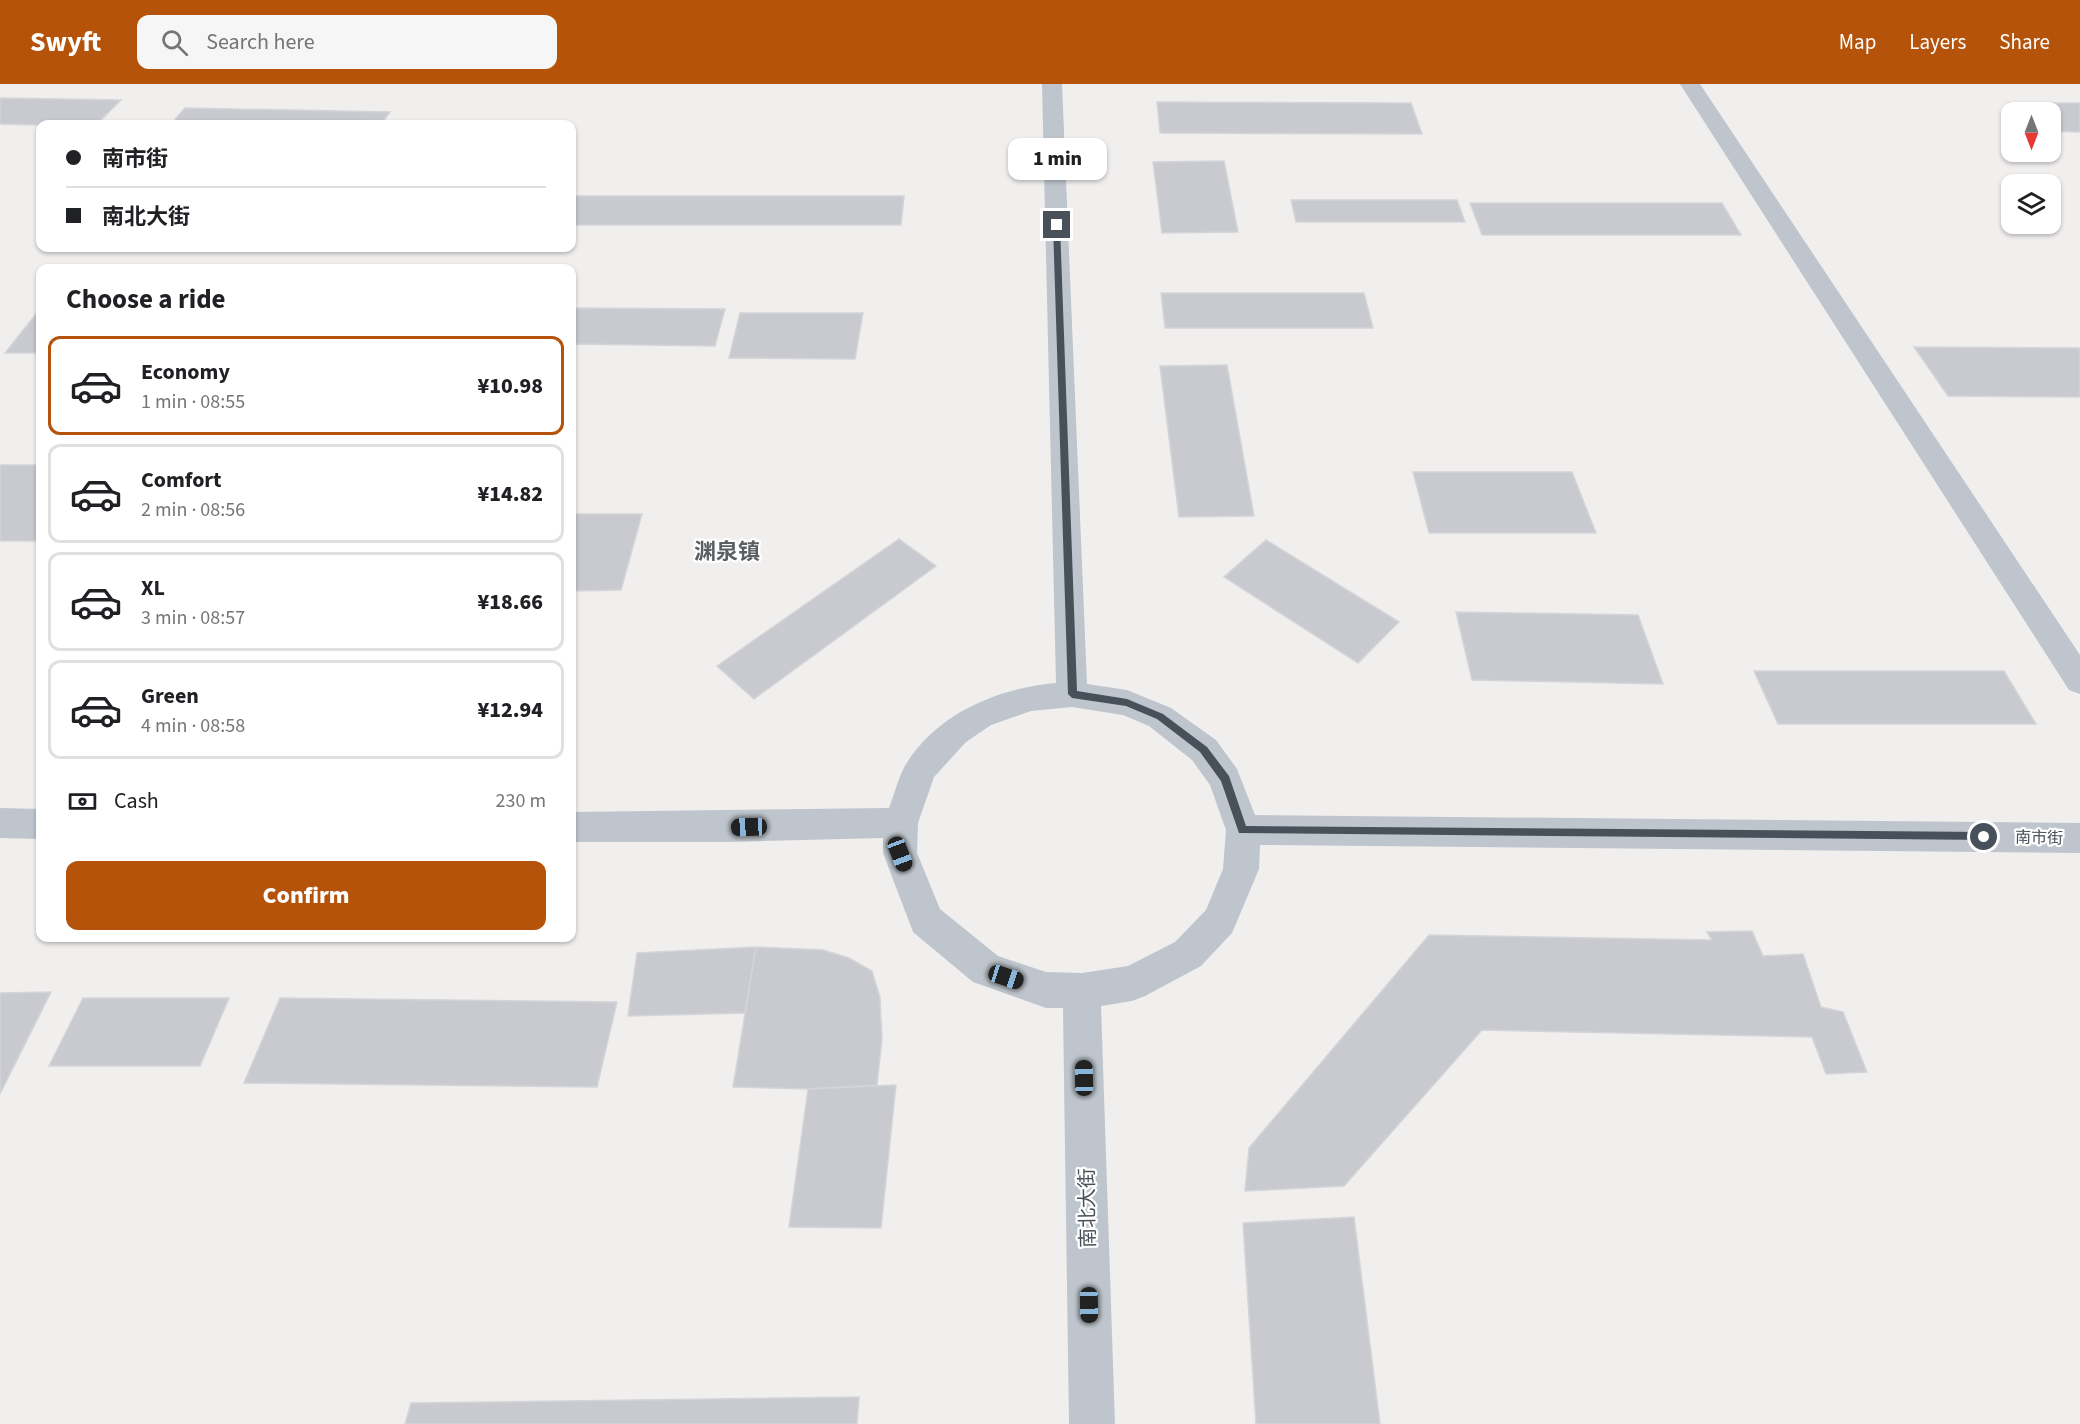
<!DOCTYPE html>
<meta charset="utf-8">
<style>
:root{--surface:#fff;--page:#f6f6f6;--text:#202124;--muted:#757577;--line:#e0e0e0;--accent:#b45309}
body{margin:0;font-family:"Source Sans 3","Noto Sans SC",sans-serif;background:var(--page);color:var(--text);height:100vh;display:flex;flex-direction:column;font-size:22px;white-space:nowrap}
*{box-sizing:border-box;margin:0}
p{font-size:20px;color:var(--muted)}
.icon{flex:none;width:33px;height:33px;fill:none;stroke:currentColor;stroke-width:2;stroke-linecap:round;stroke-linejoin:round}
.map{position:relative;flex:1;overflow:hidden}
.details{position:absolute;left:36px;top:180px;width:540px;height:678px;display:flex;flex-direction:column;background:var(--surface);border-radius:12px;box-shadow:0 2px 4px #0004}
.details>*{flex:none}
.hud{position:absolute;left:36px;top:36px;width:540px;height:132px;border-radius:12px;box-shadow:0 2px 4px #0004;display:grid;align-content:center;height:132px;padding:0 30px;background:var(--surface)}
.needle{width:39px;rotate:180deg}
.buttons{position:absolute;left:2001px;top:18px;display:grid;gap:12px}
.buttons a{display:grid;place-items:center;width:60px;height:60px;border-radius:12px;background:var(--surface);box-shadow:0 2px 4px #0004;font-size:30px}
.end{position:absolute;width:27px;height:27px;margin:-14px;border:8px solid #48515a;background:#fff;box-shadow:0 0 0 3px #fff}
.from{border-radius:50%}
.bubble{position:absolute;height:42px;border-radius:12px;background:var(--surface);box-shadow:0 2px 4px #0004;font-size:20px;font-weight:800;line-height:42px;text-align:center}
.car{position:absolute;width:18px;height:36px;margin:-18px -9px;border-radius:8px;box-shadow:0 0 4px 2px #0007;background:linear-gradient(#222 24%,#8ab4d8 0 40%,#222 0 76%,#8ab4d8 0 86%,#222 0)}
.hud b{display:flex;align-items:center;gap:21px;height:57px;font-size:22px}
.hud b+b{border-top:2px solid var(--line)}
.hud i{width:15px;height:15px;background:var(--text)}
ul{padding:0;list-style:none}
li{display:flex;align-items:center;gap:18px;height:99px;margin:0 12px 9px;padding:0 18px;border:3px solid var(--line);border-radius:12px}
li div{flex:1}
li b{display:block;font-size:22px}
li em{font-style:normal;font-weight:800}
li.active{border-color:var(--accent)}
li>.icon{width:54px;height:54px;stroke-width:1.5}
h2{padding:0 30px;font-size:27px;line-height:72px}
.pay{display:flex;align-items:center;gap:15px;height:66px;padding:0 30px;font-size:22px}
.pay p{margin-inline-start:auto}
.action{display:flex;gap:12px;margin-top:auto;padding:12px 30px}
.action a{flex:1;height:69px;border-radius:12px;background:var(--accent);color:#fff;font-size:24px;font-weight:800;line-height:69px;text-align:center}
header{display:flex;align-items:center;gap:36px;box-sizing:border-box;height:84px;padding:0 30px;background:var(--accent);color:#fff}
header strong{font-size:28px}
nav{display:flex;gap:33px;margin-inline-start:auto;font-size:21px}
.search{width:420px;height:54px;background:var(--page);display:flex;align-items:center;gap:15px;box-sizing:border-box;padding:0 21px;border-radius:12px;color:var(--muted);font-size:22px}
.map>svg:first-child{display:block}
</style>
<header>
<strong>Swyft</strong>
<div class="search"><svg class="icon" aria-label="search" viewBox="0 0 24 24"><circle cx="10" cy="10" r="6"/><path d="M15 15l6 6"/></svg>Search here</div>
<nav><a>Map</a><a>Layers</a><a>Share</a></nav>
</header>
<div class="map">
<svg width="2080" height="1340" viewBox="0 0 2080 1340">
<rect width="100%" height="100%" fill="#f1eeee"/>
<!-- building -->
<path fill="#c9cad0" stroke="#d3d5d9" stroke-width="1.5" d="M 0,14 L 121,16 L 97,40 L 40,41 L 0,40 Z
M 1157,18 L 1411,19 L 1422,50 L 1160,49 Z
M 2009,19 L 2080,19 L 2080,48 L 2050,47 L 2050,28 L 2018,28 Z
M 185,24 L 390,28 L 381,40 L 171,40 Z
M 1224,77 L 1238,148 L 1162,149 L 1153,78 Z
M 572,112 L 904,112 L 901,141 L 572,141 Z
M 1291,116 L 1457,116 L 1465,138 L 1296,138 Z
M 1470,119 L 1722,119 L 1741,151 L 1482,151 Z
M 1161,209 L 1364,209 L 1373,244 L 1165,244 Z
M 572,224 L 725,225 L 715,262 L 572,260 Z
M 40,225 L 40,269 L 5,269 Z
M 740,229 L 863,229 L 855,275 L 729,274 Z
M 1914,263 L 2080,264 L 2080,313 L 1948,312 Z
M 1227,281 L 1254,432 L 1179,433 L 1160,282 Z
M 0,381 L 40,381 L 40,457 L 0,457 Z
M 1413,388 L 1572,388 L 1596,449 L 1429,449 Z
M 572,430 L 642,430 L 621,506 L 572,507 Z
M 899,455 L 936,482 L 754,615 L 717,582 Z
M 1266,456 L 1399,538 L 1358,579 L 1224,493 Z
M 1456,528 L 1638,531 L 1663,600 L 1472,596 Z
M 1754,587 L 2004,587 L 2036,640 L 1778,640 Z
M 1752,847 L 1763,872 L 1803,870 L 1821,923 L 1843,928 L 1867,988 L 1826,990 L 1812,953 L 1482,946 L 1344,1102 L 1245,1107 L 1249,1064 L 1429,851 L 1712,856 L 1707,848 Z
M 756,863 L 823,866 L 849,874 L 872,887 L 880,914 L 882,955 L 877,1001 L 808,1005 L 733,1003 Z
M 756,863 L 745,929 L 628,932 L 637,869 Z
M 51,908 L 0,1010 L 0,909 Z
M 83,914 L 229,914 L 200,982 L 49,982 Z
M 280,914 L 617,918 L 597,1003 L 244,999 Z
M 896,1001 L 881,1144 L 789,1143 L 808,1005 Z
M 1354,1133 L 1380,1340 L 1256,1340 L 1243,1139 Z
M 859,1313 L 857,1340 L 405,1340 L 411,1319 Z"/>
<g fill="none" stroke-linecap="round" stroke-linejoin="round">
<!-- minor -->
<path fill="#bec5cc" fill-rule="evenodd" d="M 1680,0 L 1700,0 L 2080,571 L 2080,610 L 2069,606 Z"/>
<!-- tertiary -->
<path fill="#bec5cc" fill-rule="evenodd" d="M 1042,0 L 1062,0 L 1087,600 L 1127,606 L 1171,624 L 1216,656 L 1237,685 L 1255,731 L 2080,739 L 2080,769 L 1260,761 L 1259,785 L 1232,849 L 1201,882 L 1145,912 L 1132,917 L 1101,922 L 1115,1340 L 1069,1340 L 1063,924 L 1046,924 L 973,898 L 913,848 L 883,769 L 883,754 L 727,758 L 572,758 L 572,728 L 889,724 C 895,709 899,690 908,677 C 940,628 1000,604 1056,599 ZM 1072,623 L 1123,631 L 1149,642 L 1192,676 L 1210,701 L 1226,746 L 1223,785 L 1206,826 L 1175,858 L 1128,882 L 1082,889 L 1046,888 L 998,872 L 940,825 L 917,769 L 918,739 L 934,693 L 966,658 L 991,641 L 1031,627 Z
M 0,724 L 40,725 L 40,755 L 0,754 Z"/>
</g>
<!-- route -->
<path fill="#48515a" d="M 1057,139 L 1060,141 L 1077,607 L 1127,615 L 1163,630 L 1207,663 L 1229,692 L 1246,742 L 1984,748 L 1988,750 L 1988,756 L 1239,749 L 1221,697 L 1200,668 L 1157,635 L 1126,622 L 1072,614 L 1068,610 L 1053,141 Z"/>
<g text-anchor="middle" stroke-width="4.5" stroke-linejoin="round" paint-order="stroke">
<!-- street labels -->
<g font-size="16" fill="#48515a" stroke="#fff">
<text transform="translate(2039 753) rotate(1)" y="6">南市街</text>
</g>
<!-- near-street labels -->
<g font-size="20" fill="#48515a" stroke="#fff">
<text transform="translate(1087 1124) rotate(-91)" y="7">南北大街</text>
</g>
<!-- district labels -->
<g font-size="22" font-weight="bold" fill="#5c5f62" stroke="#fff">
<text x="727" y="475">渊泉镇</text>
</g>
</g>
</svg>
<div class="buttons">
<a><svg class="needle" viewBox="-14 -14 28 28"><path d="M0-13l5 13h-10z" fill="#e53935"/><path d="M0 13l5-13h-10z" fill="#757577"/></svg></a>
<a><svg class="icon" aria-label="layers" viewBox="0 0 24 24"><path d="M12 4l9 5-9 5-9-5zM3 14l9 5 9-5"/></svg></a>
</div>
<i class="end from" style="left:1984px;top:753px"></i>
<i class="end" style="left:1057px;top:141px"></i>
<div class="bubble" style="left:1008px;top:54px;width:99px">1 min</div>
<i class="car" style="left:749px;top:743px;rotate:268deg"></i>
<i class="car" style="left:900px;top:770px;rotate:159deg"></i>
<i class="car" style="left:1006px;top:893px;rotate:108deg"></i>
<i class="car" style="left:1084px;top:994px;rotate:359deg"></i>
<i class="car" style="left:1089px;top:1221px;rotate:179deg"></i>
<div class="hud">
<b><i class="from"></i>南市街</b>
<b><i></i>南北大街</b>
</div>
<section class="details">
<h2>Choose a ride</h2>
<ul>
<li class="active"><svg class="icon" aria-label="car" viewBox="0 0 24 24"><path d="M5 17H2v-5l4-1 3-4h7l3 4 3 1v5h-3M9 17h6M6 11h13"/><circle cx="7" cy="17" r="2"/><circle cx="17" cy="17" r="2"/></svg><div><b>Economy</b><p>1 min · 08:55</p></div><em>¥10.98</em></li>
<li><svg class="icon" aria-label="car" viewBox="0 0 24 24"><path d="M5 17H2v-5l4-1 3-4h7l3 4 3 1v5h-3M9 17h6M6 11h13"/><circle cx="7" cy="17" r="2"/><circle cx="17" cy="17" r="2"/></svg><div><b>Comfort</b><p>2 min · 08:56</p></div><em>¥14.82</em></li>
<li><svg class="icon" aria-label="car" viewBox="0 0 24 24"><path d="M5 17H2v-5l4-1 3-4h7l3 4 3 1v5h-3M9 17h6M6 11h13"/><circle cx="7" cy="17" r="2"/><circle cx="17" cy="17" r="2"/></svg><div><b>XL</b><p>3 min · 08:57</p></div><em>¥18.66</em></li>
<li><svg class="icon" aria-label="car" viewBox="0 0 24 24"><path d="M5 17H2v-5l4-1 3-4h7l3 4 3 1v5h-3M9 17h6M6 11h13"/><circle cx="7" cy="17" r="2"/><circle cx="17" cy="17" r="2"/></svg><div><b>Green</b><p>4 min · 08:58</p></div><em>¥12.94</em></li>
</ul>
<div class="pay"><svg class="icon" aria-label="cash" viewBox="0 0 24 24"><path d="M3 7h18v10H3z"/><circle cx="12" cy="12" r="2"/></svg>Cash<p>230 m</p></div>
<div class="action"><a>Confirm</a></div>
</section>
</div>
